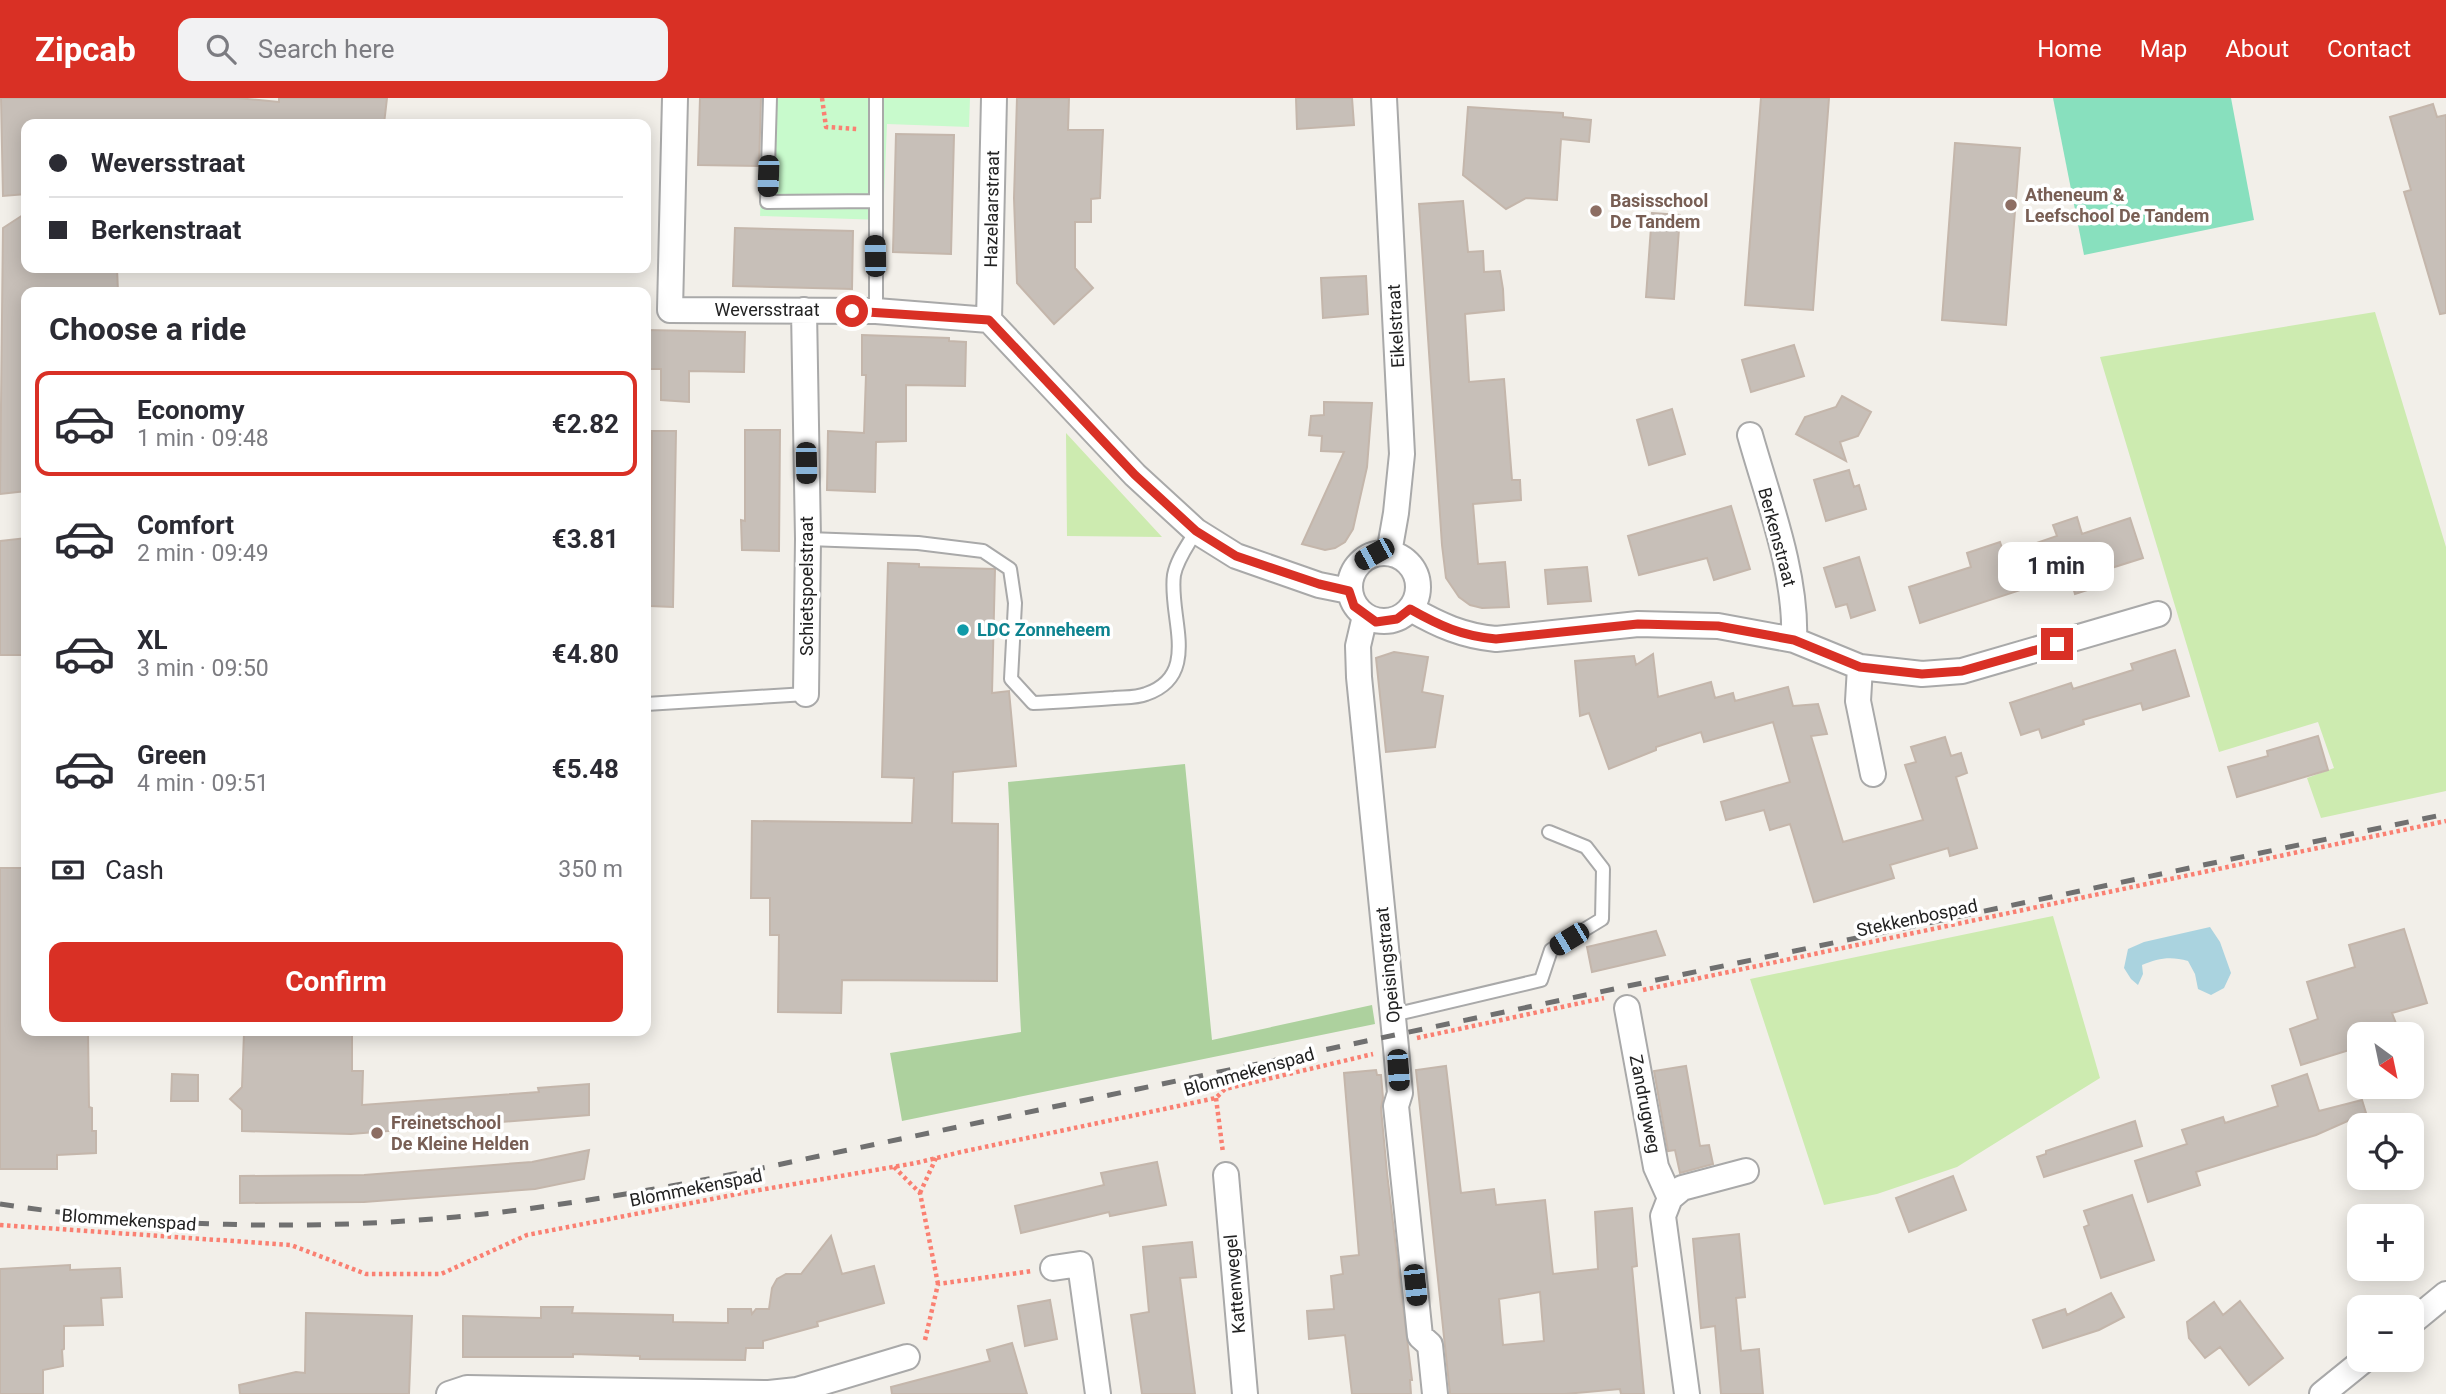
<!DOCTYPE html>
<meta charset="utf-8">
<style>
:root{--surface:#fff;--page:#f2f2f3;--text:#2b2b33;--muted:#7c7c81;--line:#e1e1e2;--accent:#d93025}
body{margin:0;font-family:Roboto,sans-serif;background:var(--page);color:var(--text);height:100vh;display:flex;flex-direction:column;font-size:26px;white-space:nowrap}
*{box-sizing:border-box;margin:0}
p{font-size:23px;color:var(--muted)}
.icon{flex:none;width:38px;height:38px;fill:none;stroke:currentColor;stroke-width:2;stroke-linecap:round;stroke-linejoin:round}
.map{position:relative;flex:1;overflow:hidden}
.side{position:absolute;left:21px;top:189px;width:630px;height:749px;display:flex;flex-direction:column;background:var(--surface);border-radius:14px;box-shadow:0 4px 18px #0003}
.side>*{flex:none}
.hud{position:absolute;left:21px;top:21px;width:630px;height:154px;border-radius:14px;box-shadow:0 4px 18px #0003;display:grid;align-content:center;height:154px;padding:0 28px;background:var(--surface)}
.needle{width:46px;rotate:147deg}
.fabs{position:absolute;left:2347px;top:924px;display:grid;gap:14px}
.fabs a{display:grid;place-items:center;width:77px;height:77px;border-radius:14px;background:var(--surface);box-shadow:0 4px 18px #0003;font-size:35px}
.end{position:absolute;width:32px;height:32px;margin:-16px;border:9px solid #d93025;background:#fff;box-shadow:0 0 0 4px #fff}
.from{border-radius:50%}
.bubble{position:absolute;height:49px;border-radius:14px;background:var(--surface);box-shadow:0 4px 18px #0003;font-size:23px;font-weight:700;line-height:49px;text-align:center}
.car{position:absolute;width:21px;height:42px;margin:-21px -10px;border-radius:9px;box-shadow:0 0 5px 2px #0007;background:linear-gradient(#222 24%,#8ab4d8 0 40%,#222 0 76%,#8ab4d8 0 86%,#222 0)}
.hud b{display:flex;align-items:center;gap:24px;height:66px;font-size:26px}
.hud b+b{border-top:2px solid var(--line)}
.hud i{width:18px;height:18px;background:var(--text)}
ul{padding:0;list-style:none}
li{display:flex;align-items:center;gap:21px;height:105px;margin:0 14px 10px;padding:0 14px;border:4px solid transparent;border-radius:14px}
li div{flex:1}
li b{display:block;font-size:26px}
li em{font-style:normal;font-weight:700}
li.on{border-color:var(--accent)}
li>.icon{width:63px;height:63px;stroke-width:1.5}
h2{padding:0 28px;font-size:32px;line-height:84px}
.pay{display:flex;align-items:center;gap:18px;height:77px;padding:0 28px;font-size:26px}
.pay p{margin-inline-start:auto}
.cta{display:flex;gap:14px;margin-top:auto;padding:14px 28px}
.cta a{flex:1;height:80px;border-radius:14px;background:var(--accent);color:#fff;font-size:28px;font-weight:700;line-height:80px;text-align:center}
header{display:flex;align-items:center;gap:42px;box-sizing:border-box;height:98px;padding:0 35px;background:var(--accent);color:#fff}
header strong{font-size:33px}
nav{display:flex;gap:38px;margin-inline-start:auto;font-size:24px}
.search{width:490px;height:63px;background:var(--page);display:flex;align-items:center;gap:18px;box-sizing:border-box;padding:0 24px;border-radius:14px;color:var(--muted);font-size:26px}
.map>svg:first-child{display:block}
</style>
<header>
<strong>Zipcab</strong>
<div class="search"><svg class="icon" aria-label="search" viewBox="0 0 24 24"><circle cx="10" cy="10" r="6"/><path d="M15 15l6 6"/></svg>Search here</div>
<nav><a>Home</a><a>Map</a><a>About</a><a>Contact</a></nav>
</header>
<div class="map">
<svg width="2446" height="1296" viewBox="0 0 2446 1296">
<rect width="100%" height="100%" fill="#f2efe9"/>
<!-- grass -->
<path fill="#cdebb0" d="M 2375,214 L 2446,449 L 2446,693 L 2321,720 L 2307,680 L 2334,670 L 2318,624 L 2219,654 L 2100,259 Z
M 1066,335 L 1162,439 L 1067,438 Z
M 2053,818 L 2100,980 L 1957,1069 L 1877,1096 L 1824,1107 L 1750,881 Z"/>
<!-- forest -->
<path fill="#add19e" d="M 1185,666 L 1212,942 L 1372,907 L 1375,926 L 902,1023 L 890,955 L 1021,934 L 1008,684 Z"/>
<!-- park -->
<path fill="#c8facc" d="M 765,0 L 970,0 L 969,29 L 887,26 L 883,122 L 760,118 Z"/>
<!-- pitch -->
<path fill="#88e0be" d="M 2053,0 L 2231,0 L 2254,122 L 2084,157 Z"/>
<!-- water -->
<path fill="#aad3df" d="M 2210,829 L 2220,844 L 2231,875 L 2224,890 L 2211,897 L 2198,891 L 2195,876 L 2188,863 C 2171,858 2158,860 2142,867 L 2143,876 L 2138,887 L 2131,881 L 2124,870 L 2128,851 L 2144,844 Z"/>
<!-- building -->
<path fill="#c7bfb8" stroke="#c4b6ab" stroke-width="2" fill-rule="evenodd" d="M 1,0 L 237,0 L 279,4 L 279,0 L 387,0 L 384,26 L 26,26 L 26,96 L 3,98 Z
M 700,0 L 761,0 L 759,68 L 698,67 Z
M 1017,0 L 1069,0 L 1068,32 L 1103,32 L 1100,100 L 1091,101 L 1091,124 L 1075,124 L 1075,170 L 1093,190 L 1054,226 L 1017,185 L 1014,100 Z
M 1296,0 L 1352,0 L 1354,27 L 1297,31 Z
M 1761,0 L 1829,0 L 1813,212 L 1745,207 Z
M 2433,6 L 2437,19 L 2446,17 L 2446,215 L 2440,216 L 2404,94 L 2411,92 L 2390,19 Z
M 1468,9 L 1563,15 L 1563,19 L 1591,22 L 1589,44 L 1561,41 L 1557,102 L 1526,100 L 1506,111 L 1463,77 Z
M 896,36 L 954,37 L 951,156 L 893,154 Z
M 1955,45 L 2020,50 L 2006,227 L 1942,222 Z
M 1463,103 L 1468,154 L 1483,153 L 1484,174 L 1500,173 L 1503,191 L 1504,212 L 1465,216 L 1469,284 L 1504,281 L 1512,382 L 1520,382 L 1521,402 L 1473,406 L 1478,466 L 1505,464 L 1509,509 L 1482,510 L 1470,507 L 1459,499 L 1446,480 L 1442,447 L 1419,106 Z
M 26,115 L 26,170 L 117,170 L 118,194 L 26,194 L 26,393 L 0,396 L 3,130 Z
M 1652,115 L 1680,117 L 1674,201 L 1646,199 Z
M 735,130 L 853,133 L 852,191 L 733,188 Z
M 1366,178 L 1368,216 L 1323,220 L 1321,180 Z
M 646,232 L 745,234 L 744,274 L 689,273 L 689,304 L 661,302 L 661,271 L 646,271 Z
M 862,237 L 949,240 L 949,243 L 966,244 L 965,288 L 906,287 L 906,343 L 876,344 L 875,394 L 827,392 L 828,333 L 864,335 L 866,277 L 862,277 Z
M 1794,247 L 1804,278 L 1751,294 L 1742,262 Z
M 1842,298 L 1871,314 L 1858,338 L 1840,344 L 1846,363 L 1796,336 L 1805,319 L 1836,309 Z
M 1324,304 L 1372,305 L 1367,369 L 1353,431 L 1345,444 L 1335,450 L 1325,452 L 1302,446 L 1344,354 L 1321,353 L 1322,338 L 1309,337 L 1311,318 L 1324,317 Z
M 1672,311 L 1685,356 L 1649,367 L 1637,322 Z
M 745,332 L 780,332 L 779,453 L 742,452 L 741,422 L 745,423 Z
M 652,333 L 676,333 L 673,509 L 650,508 Z
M 1849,372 L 1854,389 L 1859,387 L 1866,411 L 1826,423 L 1814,382 Z
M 1731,408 L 1750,471 L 1714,482 L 1707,460 L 1639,477 L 1628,438 Z
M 2077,419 L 2082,436 L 2130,420 L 2143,460 L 2102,473 L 2106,486 L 2075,496 L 2069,476 L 1920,525 L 1909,489 L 1971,469 L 1967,455 L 2000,444 L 2004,456 L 2057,438 L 2053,427 Z
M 26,440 L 26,557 L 0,557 L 0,443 Z
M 1859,459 L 1875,512 L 1851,520 L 1847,506 L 1836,509 L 1824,470 Z
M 888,465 L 919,466 L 919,469 L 995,471 L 992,595 L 1009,593 L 1016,668 L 953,674 L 952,725 L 998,726 L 997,883 L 842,882 L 841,915 L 778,914 L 779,837 L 770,837 L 770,800 L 751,800 L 752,723 L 912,725 L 914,680 L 882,679 Z
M 1587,469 L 1591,503 L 1548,506 L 1545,472 Z
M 2175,552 L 2189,598 L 2143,612 L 2141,605 L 2083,622 L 2084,626 L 2042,640 L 2039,631 L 2021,637 L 2010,605 L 2071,585 L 2073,591 L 2133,572 L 2131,566 Z
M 1394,554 L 1428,559 L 1422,594 L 1443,598 L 1435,649 L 1386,654 L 1376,560 Z
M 1653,556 L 1658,599 L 1711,584 L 1715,600 L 1733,595 L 1735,603 L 1788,589 L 1793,608 L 1818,606 L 1827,636 L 1811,638 L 1843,744 L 1923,722 L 1905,667 L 1916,664 L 1911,649 L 1945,639 L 1951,658 L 1961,655 L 1967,675 L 1956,679 L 1977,750 L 1950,758 L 1948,750 L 1890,767 L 1894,780 L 1814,804 L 1790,726 L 1770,732 L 1764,712 L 1726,722 L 1721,704 L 1790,684 L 1773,624 L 1704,644 L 1701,634 L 1656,649 L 1656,652 L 1609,671 L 1589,615 L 1580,618 L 1575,563 L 1634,558 L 1636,567 Z
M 2318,638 L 2328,672 L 2237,699 L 2228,669 L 2268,658 L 2267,653 Z
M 0,770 L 26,770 L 26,933 L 88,933 L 89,1009 L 92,1010 L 92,1033 L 96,1033 L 96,1055 L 57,1057 L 57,1071 L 0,1071 Z
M 2404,831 L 2427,905 L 2392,915 L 2397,928 L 2369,936 L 2359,936 L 2359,949 L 2301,967 L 2290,931 L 2318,921 L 2307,884 L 2355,869 L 2349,847 Z
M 1656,833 L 1665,857 L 1592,874 L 1587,849 Z
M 244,935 L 352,937 L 352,973 L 363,973 L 362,1007 L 539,994 L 538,990 L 589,986 L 589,1017 L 351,1036 L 242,1033 L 242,1012 L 230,1001 L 242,989 Z
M 1446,968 L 1461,1095 L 1494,1091 L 1496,1107 L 1545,1102 L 1553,1176 L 1598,1171 L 1595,1114 L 1632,1110 L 1637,1168 L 1632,1169 L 1644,1296 L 1621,1296 L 1620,1291 L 1565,1296 L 1450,1296 L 1416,972 ZM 1540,1194 L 1544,1243 L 1503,1247 L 1499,1201 Z
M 1686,968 L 1700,1048 L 1709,1047 L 1713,1066 L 1680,1075 L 1675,1052 L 1668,1053 L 1654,973 Z
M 1376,972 L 1377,977 L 1381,977 L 1383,1000 L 1381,1010 L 1387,1075 L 1412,1282 L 1410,1282 L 1411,1296 L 1352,1296 L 1345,1237 L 1309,1241 L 1307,1213 L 1334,1211 L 1331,1178 L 1343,1176 L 1341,1159 L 1359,1157 L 1344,975 Z
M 172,976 L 198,977 L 198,1003 L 171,1003 Z
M 2307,976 L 2319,1013 L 2362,1002 L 2366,1015 L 2316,1037 L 2196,1074 L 2200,1087 L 2148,1104 L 2135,1063 L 2187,1046 L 2182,1032 L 2223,1019 L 2225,1025 L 2278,1008 L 2272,988 Z
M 2135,1023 L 2142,1048 L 2044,1079 L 2037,1059 L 2046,1056 L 2046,1053 Z
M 589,1052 L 584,1081 L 535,1091 L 364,1104 L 240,1105 L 240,1078 L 364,1077 L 532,1064 Z
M 1157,1064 L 1166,1107 L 1110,1118 L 1109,1114 L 1021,1135 L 1015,1108 L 1104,1087 L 1101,1075 Z
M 1953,1078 L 1966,1112 L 1909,1134 L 1896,1100 Z
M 2132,1097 L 2154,1162 L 2101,1180 L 2084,1129 L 2089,1127 L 2084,1113 Z
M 1739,1136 L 1745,1199 L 1736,1200 L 1741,1253 L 1759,1251 L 1763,1296 L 1721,1296 L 1715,1228 L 1701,1230 L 1693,1141 Z
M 831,1138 L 842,1176 L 874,1168 L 884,1205 L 817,1224 L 818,1228 L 763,1243 L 763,1250 L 746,1250 L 745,1262 L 640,1261 L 640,1258 L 573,1256 L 573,1259 L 463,1259 L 463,1218 L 541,1220 L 541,1209 L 573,1209 L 572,1215 L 673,1217 L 673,1224 L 728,1225 L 728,1211 L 751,1211 L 752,1216 L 756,1211 L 769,1211 L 772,1190 L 777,1181 L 786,1176 L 801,1176 Z
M 1192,1144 L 1196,1179 L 1180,1180 L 1195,1296 L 1142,1296 L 1131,1217 L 1149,1214 L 1143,1149 Z
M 70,1167 L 70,1172 L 120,1170 L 122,1199 L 101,1200 L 103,1227 L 64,1228 L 64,1251 L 62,1252 L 63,1268 L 43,1272 L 43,1296 L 0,1296 L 0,1171 Z
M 2111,1195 L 2124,1219 L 2099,1232 L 2043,1250 L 2033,1222 L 2065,1211 L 2067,1217 Z
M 1050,1202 L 1057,1241 L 1025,1248 L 1018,1208 Z
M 2240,1203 L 2283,1260 L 2249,1287 L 2220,1249 L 2205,1260 L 2189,1240 L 2187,1224 L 2214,1204 L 2223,1217 Z
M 306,1215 L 412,1218 L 409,1296 L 240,1296 L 239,1287 L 296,1274 L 305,1275 Z
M 1012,1245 L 1027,1296 L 892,1296 L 891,1289 L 990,1263 L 987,1252 Z"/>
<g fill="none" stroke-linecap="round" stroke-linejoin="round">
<!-- lane casing -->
<g stroke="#a9a9a9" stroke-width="16">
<path id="lane" d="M 770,0 L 767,104 L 875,103
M 876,213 L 876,0
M 808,441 L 918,445 L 983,453 L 1010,471 L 1015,505 L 1011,581 L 1033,605 C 1060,604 1087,602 1114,600 C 1124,599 1136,600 1146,596 C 1202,577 1168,518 1174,477 C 1177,461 1188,447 1196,433
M 646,606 L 806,596
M 1393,917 L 1541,882 L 1551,852 L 1602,821 L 1603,771 L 1586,749 L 1549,734"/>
</g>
<!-- street casing -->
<g stroke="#a9a9a9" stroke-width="28">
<path id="street" d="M 675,0 L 670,212 L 876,213 L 989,222
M 1384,0 L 1402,356 L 1396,415 L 1389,455
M 804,212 L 808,441 L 806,596
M 989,222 L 1135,377 L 1196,433 L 1236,458 L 1319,487 L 1349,493
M 989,222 L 994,0
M1350 489a34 34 0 1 1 68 0a34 34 0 1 1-68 0Z
M 1411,511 C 1439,527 1463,538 1496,541 L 1638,526 L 1718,528 L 1794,542 C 1797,476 1768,401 1750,337
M 1365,518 L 1358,548 L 1359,579 L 1396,950 L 1400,995 L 1396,1008 L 1420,1238 L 1430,1247 L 1435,1296
M 1794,542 L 1860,569 L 1858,603 L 1873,676
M 1860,569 L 1922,576 L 1962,573 L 2158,516
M 1627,910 L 1656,1069 L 1670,1100
M 1226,1077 L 1245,1296
M 1053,1170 L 1080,1166 L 1098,1296
M 2412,1224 L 2446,1196
M 449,1296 L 467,1290 L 769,1295 L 797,1292 L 907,1259
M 1687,1296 L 1663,1118 L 1670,1100 L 1682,1090 L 1746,1073
M 2322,1296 L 2364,1262"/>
</g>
<!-- path -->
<path stroke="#fa8072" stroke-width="4.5" stroke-dasharray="3.5 3.5" stroke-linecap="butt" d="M 822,0 L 826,29 L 857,31
M 1643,892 L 2446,723
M 1417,940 L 1604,900
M 1216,1000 L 1223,1055
M 894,1069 L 920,1095 L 938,1186
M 920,1095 L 936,1060
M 0,1127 L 291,1147 L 366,1176 L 441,1176 L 527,1137 L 748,1094 L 916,1065 L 961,1054 L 1216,1000 L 1225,991 L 1373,956
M 925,1242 L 938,1186 L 1032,1173"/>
<!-- lane -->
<use href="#lane" stroke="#fff" stroke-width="12"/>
<!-- street -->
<use href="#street" stroke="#fff" stroke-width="24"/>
<!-- rail -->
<path stroke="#707070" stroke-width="5" stroke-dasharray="14 14" stroke-linecap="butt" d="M 0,1106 C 150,1129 305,1133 456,1119 C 549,1110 642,1094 734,1076 L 2446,716"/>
</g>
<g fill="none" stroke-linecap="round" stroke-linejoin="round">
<!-- route -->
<path stroke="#d93025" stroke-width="9" d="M 852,213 L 989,222 L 1135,377 L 1196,433 L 1236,458 L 1319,486 L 1349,493 L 1354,508 L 1376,524 L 1397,521 L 1410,511 C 1440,528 1462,538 1496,541 L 1638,526 L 1718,528 L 1794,542 L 1860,569 L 1922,576 L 1962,573 L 2057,546"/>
</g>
<!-- markers -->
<g fill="#8d6e63" stroke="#fff" stroke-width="2.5">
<circle cx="2011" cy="107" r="7"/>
<circle cx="1596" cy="113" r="7"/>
<circle cx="377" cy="1035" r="7"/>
</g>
<circle fill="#0f9aa8" stroke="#fff" stroke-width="2.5" cx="963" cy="532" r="7"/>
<g text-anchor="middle" stroke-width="7" stroke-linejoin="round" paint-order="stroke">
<!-- education labels -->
<g font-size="18" font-weight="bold" fill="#785e54" stroke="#fff" text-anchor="start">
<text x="2025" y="103">Atheneum &amp;<tspan x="2025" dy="21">Leefschool De Tandem</tspan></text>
<text x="1610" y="109">Basisschool<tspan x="1610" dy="21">De Tandem</tspan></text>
<text x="391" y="1031">Freinetschool<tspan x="391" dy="21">De Kleine Helden</tspan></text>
</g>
<!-- street labels -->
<g font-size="18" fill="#222" stroke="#fff">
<text transform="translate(992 111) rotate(-89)" y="6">Hazelaarstraat</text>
<text x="767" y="218">Weversstraat</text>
<text transform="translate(1396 228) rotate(-93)" y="6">Eikelstraat</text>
<text transform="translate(1777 439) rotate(75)" y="6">Berkenstraat</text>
<text transform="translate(807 488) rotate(-90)" y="6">Schietspoelstraat</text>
<text transform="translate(1917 820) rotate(-12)" y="6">Stekkenbospad</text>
<text transform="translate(1388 867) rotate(-96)" y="6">Opeisingstraat</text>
<text transform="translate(1249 974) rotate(-16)" y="6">Blommekenspad</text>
<text transform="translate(1645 1006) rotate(79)" y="6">Zandrugweg</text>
<text transform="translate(696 1090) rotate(-11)" y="6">Blommekenspad</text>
<text transform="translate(129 1122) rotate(4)" y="6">Blommekenspad</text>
<text transform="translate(1235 1186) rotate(-95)" y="6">Kattenwegel</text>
</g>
<!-- culture labels -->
<g font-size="18" font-weight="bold" fill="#0d838f" stroke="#fff" text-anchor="start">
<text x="977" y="538">LDC Zonneheem</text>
</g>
</g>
</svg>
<div class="fabs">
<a><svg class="needle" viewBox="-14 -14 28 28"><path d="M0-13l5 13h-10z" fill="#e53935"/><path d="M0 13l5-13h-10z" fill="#7c7c81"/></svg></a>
<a><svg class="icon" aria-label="locate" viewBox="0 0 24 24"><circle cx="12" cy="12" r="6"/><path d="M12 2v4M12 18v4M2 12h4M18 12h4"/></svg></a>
<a>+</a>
<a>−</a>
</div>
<i class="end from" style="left:852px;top:213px"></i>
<i class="end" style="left:2057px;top:546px"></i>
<div class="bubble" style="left:1998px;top:444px;width:116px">1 min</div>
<i class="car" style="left:768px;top:78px;rotate:182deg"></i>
<i class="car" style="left:875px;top:158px;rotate:359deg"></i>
<i class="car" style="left:806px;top:365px;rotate:179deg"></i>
<i class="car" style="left:1374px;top:456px;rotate:241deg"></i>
<i class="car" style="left:1569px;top:841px;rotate:239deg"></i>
<i class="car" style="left:1398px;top:972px;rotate:176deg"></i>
<i class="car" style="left:1415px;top:1187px;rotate:174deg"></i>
<div class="hud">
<b><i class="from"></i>Weversstraat</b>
<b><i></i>Berkenstraat</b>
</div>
<section class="side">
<h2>Choose a ride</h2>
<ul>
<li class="on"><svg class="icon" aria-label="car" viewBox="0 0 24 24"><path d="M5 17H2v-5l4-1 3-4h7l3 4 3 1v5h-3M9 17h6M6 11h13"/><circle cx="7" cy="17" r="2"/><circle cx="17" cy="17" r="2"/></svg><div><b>Economy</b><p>1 min · 09:48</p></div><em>€2.82</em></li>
<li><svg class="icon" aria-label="car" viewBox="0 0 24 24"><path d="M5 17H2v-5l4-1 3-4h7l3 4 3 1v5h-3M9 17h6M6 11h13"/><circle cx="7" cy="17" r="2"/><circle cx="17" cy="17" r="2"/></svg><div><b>Comfort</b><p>2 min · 09:49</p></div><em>€3.81</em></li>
<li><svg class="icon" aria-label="car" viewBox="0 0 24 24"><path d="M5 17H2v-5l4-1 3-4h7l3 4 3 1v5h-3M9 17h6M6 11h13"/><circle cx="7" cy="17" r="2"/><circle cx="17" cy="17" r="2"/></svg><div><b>XL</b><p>3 min · 09:50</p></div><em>€4.80</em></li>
<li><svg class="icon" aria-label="car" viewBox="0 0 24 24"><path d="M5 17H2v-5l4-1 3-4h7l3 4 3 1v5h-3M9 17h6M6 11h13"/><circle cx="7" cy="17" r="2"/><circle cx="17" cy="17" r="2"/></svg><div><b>Green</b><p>4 min · 09:51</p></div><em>€5.48</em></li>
</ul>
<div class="pay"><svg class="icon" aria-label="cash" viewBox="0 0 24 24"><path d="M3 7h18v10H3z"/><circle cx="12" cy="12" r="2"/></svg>Cash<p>350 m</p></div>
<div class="cta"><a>Confirm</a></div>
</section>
</div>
